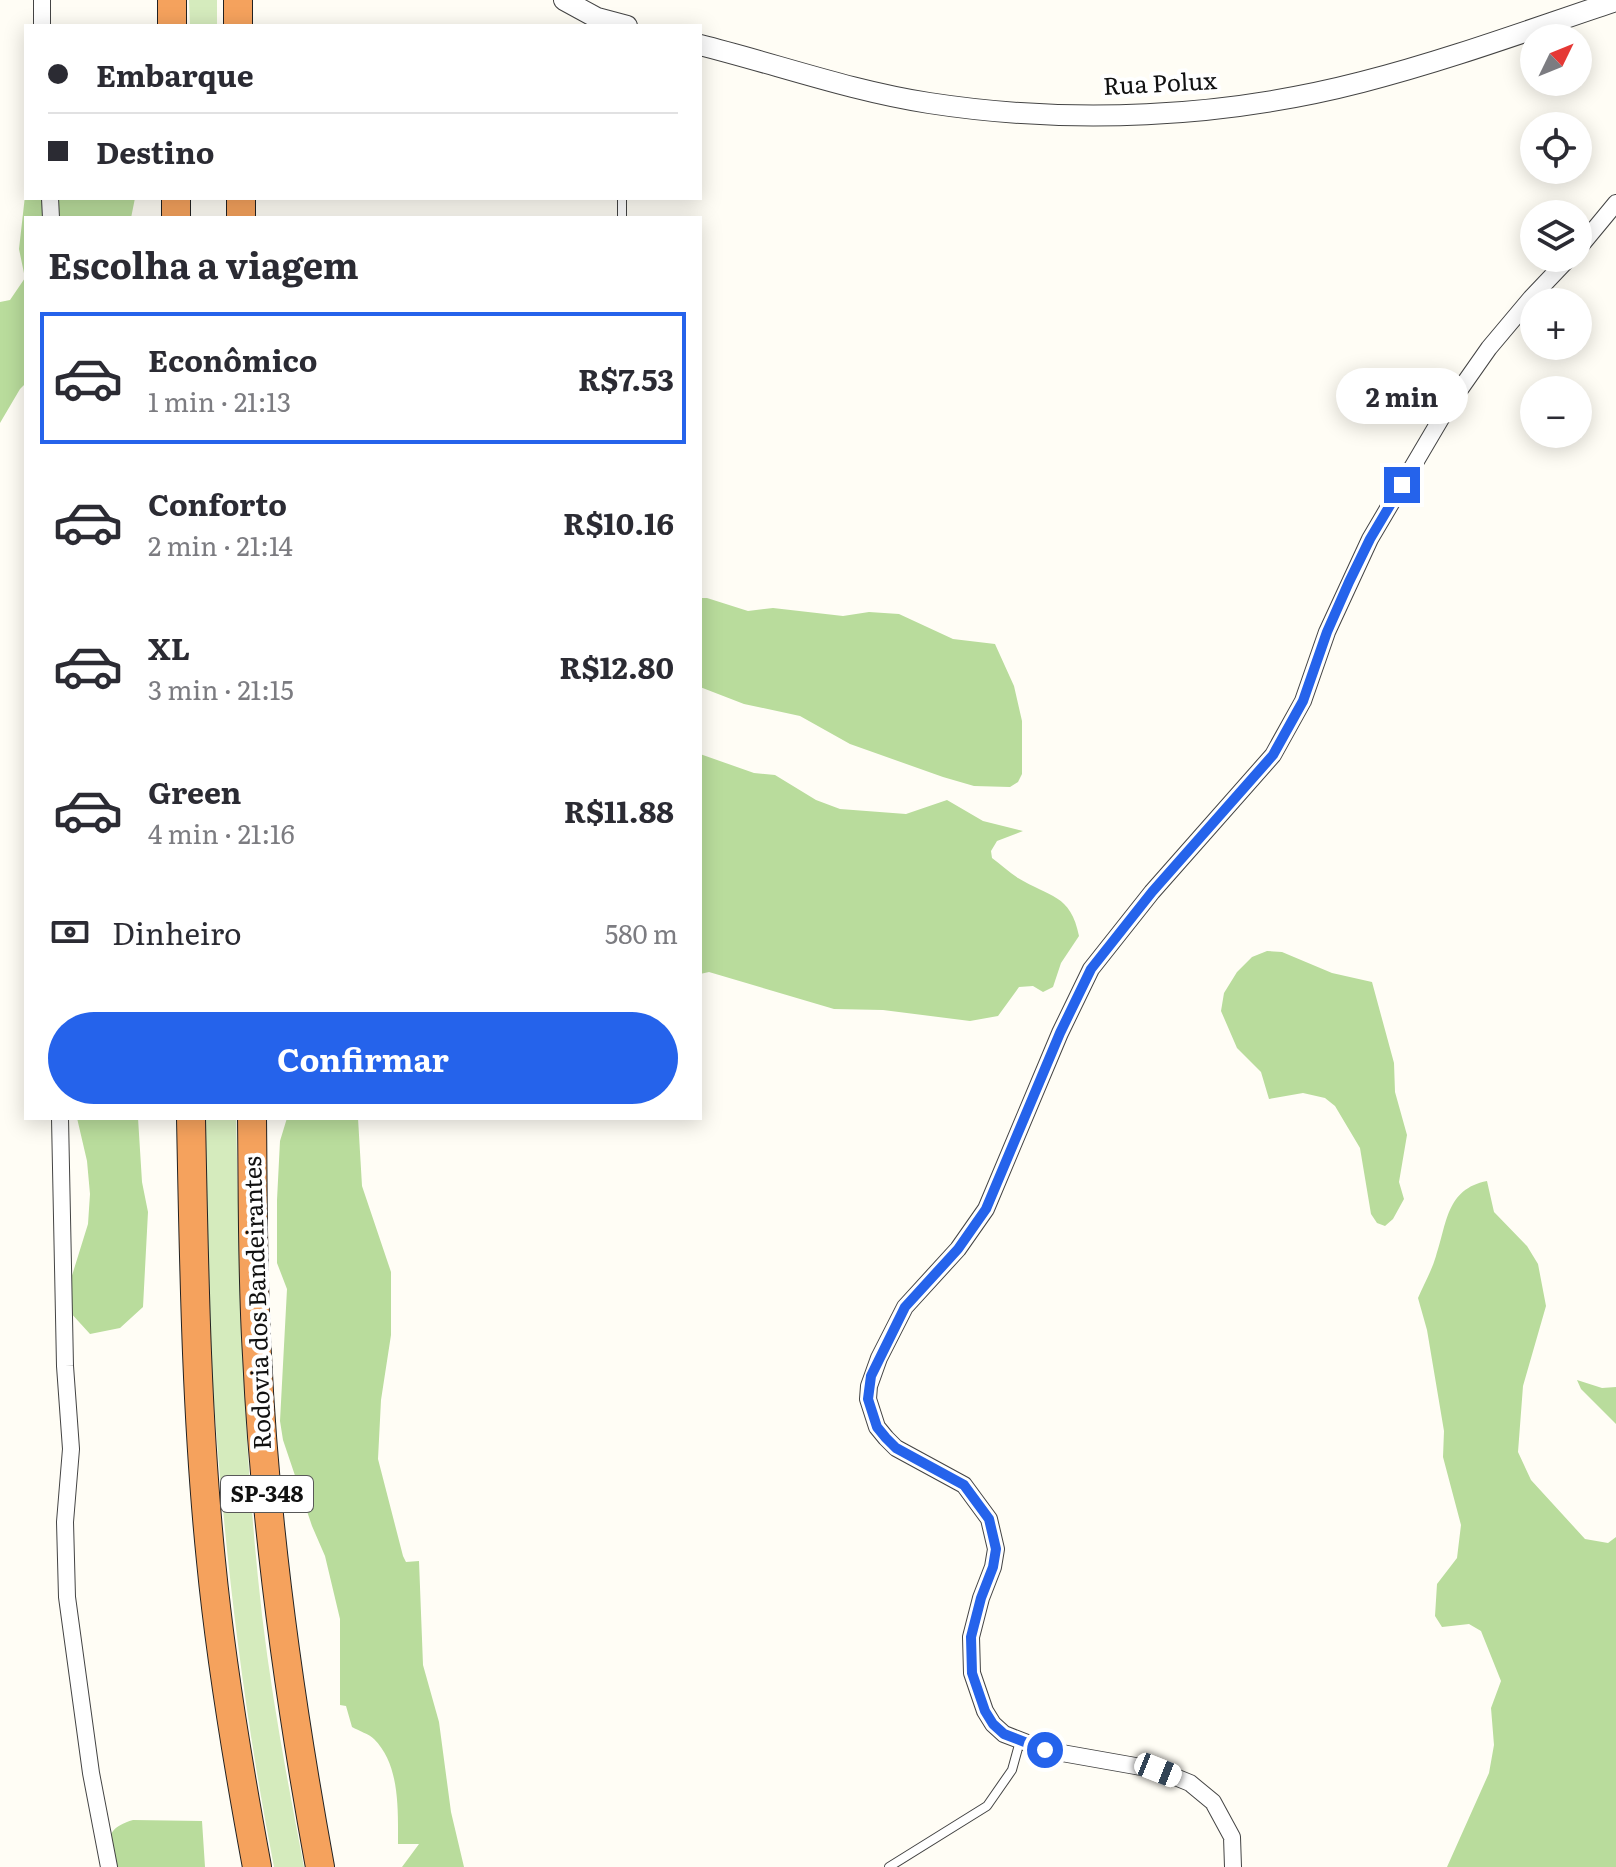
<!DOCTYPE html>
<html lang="pt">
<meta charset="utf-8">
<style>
:root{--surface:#fff;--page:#f2f2f3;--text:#2b2b33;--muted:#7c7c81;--line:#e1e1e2;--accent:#2563eb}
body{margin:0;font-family:Literata,serif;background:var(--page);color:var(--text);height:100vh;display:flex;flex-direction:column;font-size:30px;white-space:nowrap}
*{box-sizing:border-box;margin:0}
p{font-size:26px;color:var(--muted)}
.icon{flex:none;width:44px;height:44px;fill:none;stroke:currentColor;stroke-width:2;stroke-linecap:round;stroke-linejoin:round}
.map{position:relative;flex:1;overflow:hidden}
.side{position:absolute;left:24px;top:216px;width:678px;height:904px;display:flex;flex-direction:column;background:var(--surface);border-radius:0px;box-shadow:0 4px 20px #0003}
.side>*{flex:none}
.hud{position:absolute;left:24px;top:24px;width:678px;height:176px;border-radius:0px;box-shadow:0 4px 20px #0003;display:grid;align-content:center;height:176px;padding:0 24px;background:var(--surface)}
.needle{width:52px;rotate:47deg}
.controls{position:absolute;left:1520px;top:24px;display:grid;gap:16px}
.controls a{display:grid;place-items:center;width:72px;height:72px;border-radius:50%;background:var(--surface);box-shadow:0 4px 20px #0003;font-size:40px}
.end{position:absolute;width:36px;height:36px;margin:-18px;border:10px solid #2563eb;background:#fff;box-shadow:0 0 0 4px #fff}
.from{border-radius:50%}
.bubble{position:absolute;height:56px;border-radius:28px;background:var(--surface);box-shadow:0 4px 20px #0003;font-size:26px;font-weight:700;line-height:56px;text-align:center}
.car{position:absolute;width:24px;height:48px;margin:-24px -12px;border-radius:10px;box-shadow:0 0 6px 2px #0007;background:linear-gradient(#fff 24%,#345 0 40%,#fff 0 76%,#345 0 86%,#fff 0)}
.hud b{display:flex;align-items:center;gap:28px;height:76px;font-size:30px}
.hud b+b{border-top:2px solid var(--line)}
.hud i{width:20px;height:20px;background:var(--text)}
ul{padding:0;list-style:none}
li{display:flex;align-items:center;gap:24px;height:132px;margin:0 16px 12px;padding:0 8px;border:4px solid transparent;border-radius:0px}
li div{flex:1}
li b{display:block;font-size:30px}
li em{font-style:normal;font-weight:700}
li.current{border-color:var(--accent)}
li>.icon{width:72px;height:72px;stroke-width:1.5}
h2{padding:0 24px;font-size:36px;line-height:96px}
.pay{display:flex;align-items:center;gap:20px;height:88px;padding:0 24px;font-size:30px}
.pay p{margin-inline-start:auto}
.button{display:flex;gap:16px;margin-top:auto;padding:16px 24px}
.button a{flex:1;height:92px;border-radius:48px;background:var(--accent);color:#fff;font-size:32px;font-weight:700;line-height:92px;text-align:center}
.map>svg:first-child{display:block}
</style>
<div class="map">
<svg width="1616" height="1867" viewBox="0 0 1616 1867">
<rect width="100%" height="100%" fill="#fffdf5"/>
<!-- green -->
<path fill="#d5ebbd" d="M 189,0 L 217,0 L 217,26 L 190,26 Z
M 205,1118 L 236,1118 C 240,1284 243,1450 262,1615 C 272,1700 288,1784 304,1867 L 274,1867 C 242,1704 223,1539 212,1373 C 207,1288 208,1203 205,1118 Z"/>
<!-- forest -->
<path fill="#b9dc9c" d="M 26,187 L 26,198 L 135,198 L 131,218 L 26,218 L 26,383 L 20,389 L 0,423 L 0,302 L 10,300 L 25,278 L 19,249 Z
M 700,598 L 707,598 L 748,611 L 773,608 L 843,616 L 869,612 L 899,614 L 953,639 L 995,644 L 1014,686 L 1022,721 L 1022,774 L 1018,782 L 1010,787 L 974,786 L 943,777 L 850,744 L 800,716 L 744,704 L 700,687 Z
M 700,754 L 754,773 L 775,775 L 816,800 L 840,809 L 906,814 L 947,800 L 983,821 L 1023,831 L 997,841 L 991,851 L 992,858 C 1000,864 1009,872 1018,878 C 1049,897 1071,894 1079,936 L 1061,963 L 1053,987 L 1043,992 L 1033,986 L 1019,987 L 998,1016 L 970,1021 L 883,1010 L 834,1009 L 709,972 L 700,974 Z
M 1267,951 L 1282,952 L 1332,973 L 1372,982 L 1394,1063 L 1395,1092 L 1407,1135 L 1399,1182 L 1404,1199 L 1393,1219 L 1385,1226 L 1377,1223 L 1371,1214 L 1360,1148 L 1335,1106 L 1325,1098 L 1303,1093 L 1269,1099 L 1261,1072 L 1237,1048 L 1221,1011 L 1224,993 L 1237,972 L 1252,957 Z
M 77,1118 L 138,1118 L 142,1182 L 148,1212 L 143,1307 L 120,1328 L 90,1334 L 69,1311 L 70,1282 L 88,1224 L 90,1194 L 87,1161 Z
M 287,1118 L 358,1118 L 362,1186 L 391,1272 L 391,1335 L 381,1400 L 378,1459 L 403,1556 L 406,1562 L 419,1561 L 423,1665 L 439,1722 L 451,1812 L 464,1867 L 402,1867 L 419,1844 L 398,1844 C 398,1809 400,1765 374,1739 C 369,1734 359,1731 352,1727 L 346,1706 L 340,1705 L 340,1619 L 325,1556 L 312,1526 L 283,1440 L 280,1421 L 287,1289 L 277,1263 L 277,1200 L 280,1141 Z
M 1487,1181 L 1494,1212 L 1527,1246 L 1538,1264 L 1546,1306 L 1523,1386 L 1518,1452 L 1531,1480 L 1585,1539 L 1608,1543 L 1616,1537 L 1616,1867 L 1447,1867 L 1489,1773 L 1494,1745 L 1491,1708 L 1501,1681 L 1481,1631 L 1469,1624 L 1442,1627 L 1435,1616 L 1437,1584 L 1457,1558 L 1461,1525 L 1443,1457 L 1444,1431 L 1427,1330 L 1418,1298 C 1424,1284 1432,1270 1436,1256 C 1447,1224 1446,1189 1487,1181 Z
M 1577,1380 L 1602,1388 L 1616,1387 L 1616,1424 L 1581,1389 Z
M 133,1820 L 202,1821 L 205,1867 L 111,1867 C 110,1840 103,1829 133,1820 Z"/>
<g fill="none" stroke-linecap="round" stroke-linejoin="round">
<!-- service casing -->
<g stroke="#444" stroke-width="10">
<path id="service" d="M 622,198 L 622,218
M 889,1867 L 987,1806 L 1012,1770 L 1020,1741"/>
</g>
<!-- minor casing -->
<g stroke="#444" stroke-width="18">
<path id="minor" d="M 42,26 L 42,0
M 50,198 L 51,218
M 1578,249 L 1616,203
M 60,1118 L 65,1366 L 71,1449 L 65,1522 L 67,1597 L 91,1773 L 109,1867
M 1233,1867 L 1232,1837 L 1213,1802 L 1190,1783 L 1158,1770 L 1045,1750 L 1004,1734 L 993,1724 L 985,1711 L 972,1673 L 971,1637 L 981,1598 L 993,1567 L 996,1549 L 989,1519 L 964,1485 L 896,1448 L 886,1438 L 877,1427 L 868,1399 L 869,1386 L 879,1358 L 905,1307 L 958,1249 L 986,1209 L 1060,1033 L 1091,969 L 1152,892 L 1273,755 L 1303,701 L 1327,632 L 1370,539 L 1449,405 L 1489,348 L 1531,298 L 1569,258"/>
</g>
<!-- tertiary casing -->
<g stroke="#444" stroke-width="22">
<path id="tertiary" d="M 564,0 L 597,18 L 627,26
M 700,45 C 776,64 851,91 929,103 C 1071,125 1223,118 1362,82 C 1448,60 1532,29 1616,1"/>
</g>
<!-- motorway casing -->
<g stroke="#222" stroke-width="30">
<path id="motorway" d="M 172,0 L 172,26
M 238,0 L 238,26
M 176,198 L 176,218
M 241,198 L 241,218
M 191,1118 C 194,1266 196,1414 211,1561 C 221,1664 238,1765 257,1867
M 252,1118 C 253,1197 252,1276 257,1355 C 265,1527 289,1698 320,1867"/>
</g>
<!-- service -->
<use href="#service" stroke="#fff" stroke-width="8"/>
<!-- minor -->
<use href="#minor" stroke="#fff" stroke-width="16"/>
<!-- tertiary -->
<use href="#tertiary" stroke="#fff" stroke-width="20"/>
<!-- motorway -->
<use href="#motorway" stroke="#f5a25d" stroke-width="28"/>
</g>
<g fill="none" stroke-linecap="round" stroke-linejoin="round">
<!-- route -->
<path stroke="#2563eb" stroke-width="10" d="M 1045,1750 L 1004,1734 L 993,1724 L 985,1711 L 972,1673 L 971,1637 L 981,1598 L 993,1567 L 996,1549 L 989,1519 L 964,1485 L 896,1448 L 886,1438 L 877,1427 L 868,1399 L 871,1376 L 905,1307 L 958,1249 L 986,1209 L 1060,1033 L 1091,969 L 1152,892 L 1273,755 L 1303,701 L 1327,632 L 1349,582 L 1370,539 L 1402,485"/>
</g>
<g text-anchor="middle" stroke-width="8" stroke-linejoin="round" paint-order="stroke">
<!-- shield labels -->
<rect fill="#fff" stroke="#585858" stroke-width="2" x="221" y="1476" width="92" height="36" rx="6"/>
<g font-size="22" font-weight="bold" fill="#111">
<text x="267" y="1502">SP-348</text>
</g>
<!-- street labels -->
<g font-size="24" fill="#111" stroke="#fff">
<text transform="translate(1160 84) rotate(-3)" y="8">Rua Polux</text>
<text transform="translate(258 1303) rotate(-92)" y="8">Rodovia dos Bandeirantes</text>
</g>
</g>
</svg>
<div class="controls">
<a><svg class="needle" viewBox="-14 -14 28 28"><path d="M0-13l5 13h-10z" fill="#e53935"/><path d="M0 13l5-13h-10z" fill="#7c7c81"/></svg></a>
<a><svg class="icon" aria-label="locate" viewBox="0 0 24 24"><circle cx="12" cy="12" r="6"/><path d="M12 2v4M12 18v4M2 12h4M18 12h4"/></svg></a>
<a><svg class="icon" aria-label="layers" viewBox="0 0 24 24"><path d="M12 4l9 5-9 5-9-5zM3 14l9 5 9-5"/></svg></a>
<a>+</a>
<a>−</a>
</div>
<i class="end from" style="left:1045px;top:1750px"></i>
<i class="end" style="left:1402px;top:485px"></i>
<div class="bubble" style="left:1336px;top:368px;width:132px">2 min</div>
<i class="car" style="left:1158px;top:1770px;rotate:112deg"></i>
<div class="hud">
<b><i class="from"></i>Embarque</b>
<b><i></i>Destino</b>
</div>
<section class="side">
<h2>Escolha a viagem</h2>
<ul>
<li class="current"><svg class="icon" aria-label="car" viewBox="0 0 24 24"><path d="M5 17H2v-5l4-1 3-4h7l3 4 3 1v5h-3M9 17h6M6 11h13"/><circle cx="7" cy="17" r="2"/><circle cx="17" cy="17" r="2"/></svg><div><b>Econômico</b><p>1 min · 21:13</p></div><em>R$7.53</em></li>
<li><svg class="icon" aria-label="car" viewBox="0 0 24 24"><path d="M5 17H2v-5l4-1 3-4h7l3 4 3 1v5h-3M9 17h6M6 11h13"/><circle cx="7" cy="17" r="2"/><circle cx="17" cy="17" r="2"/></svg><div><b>Conforto</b><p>2 min · 21:14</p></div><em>R$10.16</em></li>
<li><svg class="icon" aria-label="car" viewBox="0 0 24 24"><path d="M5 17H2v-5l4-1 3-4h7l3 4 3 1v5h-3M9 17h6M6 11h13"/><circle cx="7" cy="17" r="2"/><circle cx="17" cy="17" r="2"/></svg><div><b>XL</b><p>3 min · 21:15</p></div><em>R$12.80</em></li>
<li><svg class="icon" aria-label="car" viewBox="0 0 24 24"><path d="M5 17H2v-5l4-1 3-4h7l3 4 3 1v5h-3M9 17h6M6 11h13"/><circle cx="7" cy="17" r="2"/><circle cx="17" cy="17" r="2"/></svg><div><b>Green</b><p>4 min · 21:16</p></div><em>R$11.88</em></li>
</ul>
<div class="pay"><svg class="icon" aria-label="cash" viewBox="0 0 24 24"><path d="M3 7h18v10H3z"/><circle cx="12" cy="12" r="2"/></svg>Dinheiro<p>580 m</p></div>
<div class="button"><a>Confirmar</a></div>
</section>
</div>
